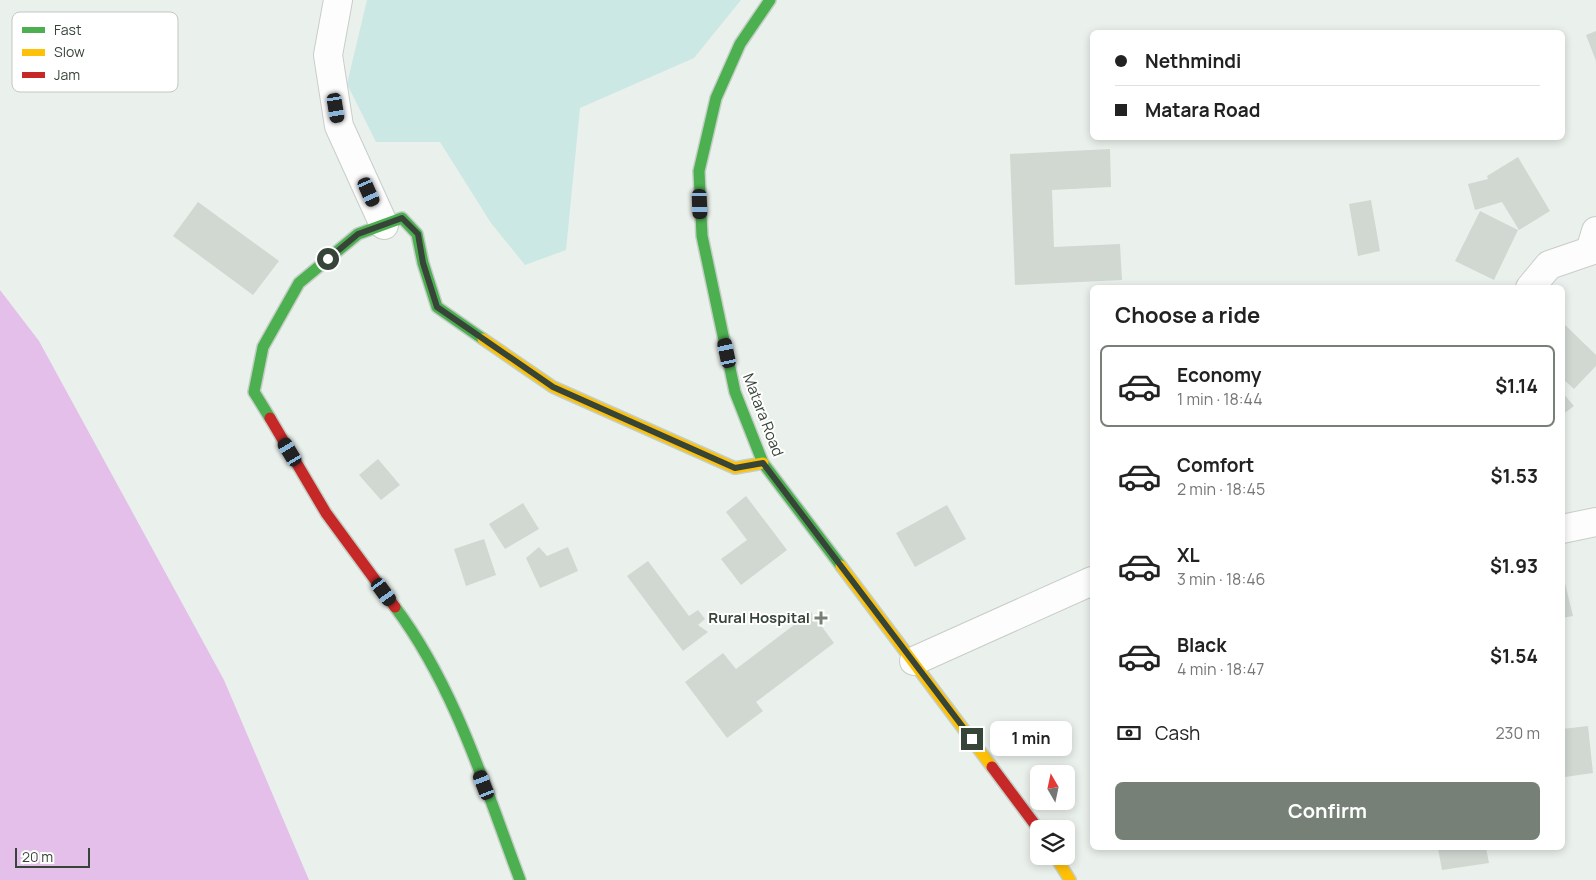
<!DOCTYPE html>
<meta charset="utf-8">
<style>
:root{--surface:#fff;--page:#f2f2f2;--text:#222;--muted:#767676;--line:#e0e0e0;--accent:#768077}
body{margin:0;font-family:Manrope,sans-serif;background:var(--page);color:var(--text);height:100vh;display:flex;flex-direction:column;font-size:19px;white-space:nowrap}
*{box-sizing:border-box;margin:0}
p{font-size:16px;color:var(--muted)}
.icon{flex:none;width:28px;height:28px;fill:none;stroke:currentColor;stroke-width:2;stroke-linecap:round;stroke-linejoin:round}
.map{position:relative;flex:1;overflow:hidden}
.drawer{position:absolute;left:1090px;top:285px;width:475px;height:565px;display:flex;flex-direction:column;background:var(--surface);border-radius:8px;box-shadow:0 2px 8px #0003}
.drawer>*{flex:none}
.hud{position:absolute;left:1090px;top:30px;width:475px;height:110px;border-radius:8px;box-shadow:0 2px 8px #0003;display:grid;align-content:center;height:110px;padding:0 25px;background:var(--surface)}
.needle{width:32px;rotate:351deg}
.buttons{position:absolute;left:1030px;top:765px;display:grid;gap:10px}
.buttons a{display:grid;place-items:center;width:45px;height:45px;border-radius:8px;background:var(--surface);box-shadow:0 2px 8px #0003;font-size:25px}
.scale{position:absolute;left:15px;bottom:12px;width:75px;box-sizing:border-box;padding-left:5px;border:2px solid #374438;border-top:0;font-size:14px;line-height:18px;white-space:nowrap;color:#374438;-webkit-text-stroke:4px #fff;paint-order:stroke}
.end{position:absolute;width:22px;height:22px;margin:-11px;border:6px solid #374438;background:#fff;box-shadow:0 0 0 2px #fff}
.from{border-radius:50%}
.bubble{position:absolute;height:35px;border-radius:8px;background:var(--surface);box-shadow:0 2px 8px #0003;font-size:16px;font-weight:700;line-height:35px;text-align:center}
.car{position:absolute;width:15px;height:30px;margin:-15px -8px;border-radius:6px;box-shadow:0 0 4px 1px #0007;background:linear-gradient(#222 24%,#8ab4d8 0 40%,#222 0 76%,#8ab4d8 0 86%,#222 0)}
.hud b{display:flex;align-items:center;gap:18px;height:48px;font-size:19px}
.hud b+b{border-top:1px solid var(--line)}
.hud i{width:12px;height:12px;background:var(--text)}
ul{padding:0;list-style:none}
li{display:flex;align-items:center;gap:15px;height:82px;margin:0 10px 8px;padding:0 15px;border:2px solid transparent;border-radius:8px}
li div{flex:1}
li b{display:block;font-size:19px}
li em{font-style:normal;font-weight:700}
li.on{border-color:var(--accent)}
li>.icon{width:45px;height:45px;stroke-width:1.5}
h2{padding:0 25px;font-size:22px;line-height:60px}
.pay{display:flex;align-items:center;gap:12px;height:55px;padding:0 25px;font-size:19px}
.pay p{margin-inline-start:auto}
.action{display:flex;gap:10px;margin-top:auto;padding:10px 25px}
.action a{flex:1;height:58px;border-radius:8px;background:var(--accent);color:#fff;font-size:20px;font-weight:700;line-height:58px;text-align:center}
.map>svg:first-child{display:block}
</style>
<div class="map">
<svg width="1596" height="880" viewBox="0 0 1596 880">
<rect width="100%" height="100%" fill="#eaf0eb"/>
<!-- green -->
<path fill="#cce8e4" d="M 367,0 L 741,0 L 694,58 L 580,108 L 566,250 L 525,265 L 491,223 L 440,142 L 376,142 L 347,84 Z"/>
<!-- water -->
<path fill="#e3bfea" d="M 0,290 L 39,341 L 224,680 L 309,880 L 0,880 Z"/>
<!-- building -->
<path fill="#d1d8d2" d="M 1596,31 L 1596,61 L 1586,35 Z
M 1110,149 L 1111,187 L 1052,190 L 1054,247 L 1120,244 L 1122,280 L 1015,285 L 1010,154 Z
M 1518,157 L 1550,211 L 1519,230 L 1502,202 L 1475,210 L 1468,184 L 1488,179 L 1487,176 Z
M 1371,200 L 1380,251 L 1358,256 L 1349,204 Z
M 198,202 L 279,261 L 253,295 L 173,236 Z
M 1480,211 L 1518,230 L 1494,280 L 1455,261 Z
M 1562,322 L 1596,355 L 1596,366 L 1574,389 L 1562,378 Z
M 1562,392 L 1574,406 L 1562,415 Z
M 378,459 L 400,485 L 381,500 L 359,475 Z
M 746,496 L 787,550 L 741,585 L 721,559 L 747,540 L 726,512 Z
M 523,503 L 539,529 L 505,549 L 489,524 Z
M 947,505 L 966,539 L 915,567 L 896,533 Z
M 484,539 L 496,575 L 466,586 L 454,549 Z
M 539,547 L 547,556 L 568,547 L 578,571 L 540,588 L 526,558 Z
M 648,561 L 689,616 L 698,610 L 705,619 L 698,625 L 708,632 L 683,651 L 627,576 Z
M 1562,571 L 1573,616 L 1562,618 Z
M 811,612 L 834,643 L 756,702 L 763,711 L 727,738 L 685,682 L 723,653 L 736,669 Z
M 1588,726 L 1593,773 L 1565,777 L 1562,729 Z
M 1438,848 L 1486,848 L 1489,863 L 1442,870 Z"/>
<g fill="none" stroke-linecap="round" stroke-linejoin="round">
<!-- street casing -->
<g stroke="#c8cdc8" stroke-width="30">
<path id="street" d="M 338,0 L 328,55 L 339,126 L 384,225
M 1530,288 L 1549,265 L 1590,251 L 1596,231
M 1562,529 L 1596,522
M 914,661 L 1092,581"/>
</g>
<!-- fast casing -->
<g stroke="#c3cfc5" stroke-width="14">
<path id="fast" d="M 770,0 L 740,44 L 716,98 L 699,171 L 702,236 L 735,392 L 763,463 L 841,566
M 270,418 L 254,392 L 263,347 L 299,283 L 358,234 L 402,218 L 417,234 L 423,263 L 437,307 L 483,339
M 395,607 C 455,687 485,787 520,880"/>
</g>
<!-- slow casing -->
<g stroke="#c3cfc5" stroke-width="14">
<path id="slow" d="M 483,339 L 553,387 L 735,468 L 763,463
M 841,566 L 992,767
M 1055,856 L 1070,880"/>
</g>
<!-- jam casing -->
<g stroke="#c3cfc5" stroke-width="14">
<path id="jam" d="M 270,418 L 326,513 L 395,607
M 992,767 L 1039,830"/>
</g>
<!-- street -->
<use href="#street" stroke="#fcfdfc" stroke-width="28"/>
<!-- fast -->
<use href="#fast" stroke="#4caf50" stroke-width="11"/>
<!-- slow -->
<use href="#slow" stroke="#ffc107" stroke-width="11"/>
<!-- jam -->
<use href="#jam" stroke="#c62828" stroke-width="11"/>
</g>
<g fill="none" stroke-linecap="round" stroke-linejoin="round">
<!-- route -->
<path stroke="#374438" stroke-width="6" d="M 328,259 L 358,234 L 402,218 L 418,234 L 423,263 L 437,307 L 553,387 L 735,468 L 763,463 L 972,739"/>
</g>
<!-- markers -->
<path fill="#768077" stroke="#fff" stroke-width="2" d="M818.5 610.5h5v5h5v5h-5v5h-5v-5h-5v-5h5z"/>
<g text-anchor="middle" stroke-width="4" stroke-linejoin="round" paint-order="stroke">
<!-- street labels -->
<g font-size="15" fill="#374438" stroke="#fff">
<text transform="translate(763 415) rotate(69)" y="5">Matara Road</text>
</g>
<!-- poi labels -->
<g font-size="15" font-weight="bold" fill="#374438" stroke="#fff" text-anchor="end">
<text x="810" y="623">Rural Hospital</text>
</g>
</g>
<!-- legend -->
<rect x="12" y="12" width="166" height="80" rx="8" fill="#fff" stroke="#c3c7c3" stroke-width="1"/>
<rect x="22" y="27" width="23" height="6" fill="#4caf50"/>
<rect x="22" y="49" width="23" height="7" fill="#ffc107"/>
<rect x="22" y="72" width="23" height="6" fill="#c62828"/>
<g font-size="14" fill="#374438">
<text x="54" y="35">Fast</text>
<text x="54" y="57">Slow</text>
<text x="54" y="80">Jam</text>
</g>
</svg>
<div class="buttons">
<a><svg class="needle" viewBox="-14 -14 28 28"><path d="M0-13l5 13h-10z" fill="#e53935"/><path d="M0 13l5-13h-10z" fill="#767676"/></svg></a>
<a><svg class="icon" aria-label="layers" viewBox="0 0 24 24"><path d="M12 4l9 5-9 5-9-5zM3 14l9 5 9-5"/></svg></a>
</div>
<div class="scale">20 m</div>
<i class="end from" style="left:328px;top:259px"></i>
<i class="end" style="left:972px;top:739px"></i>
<div class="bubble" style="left:990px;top:721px;width:82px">1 min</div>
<i class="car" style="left:336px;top:108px;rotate:171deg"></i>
<i class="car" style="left:369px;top:192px;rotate:156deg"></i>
<i class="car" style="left:700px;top:204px;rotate:178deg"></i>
<i class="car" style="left:727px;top:353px;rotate:348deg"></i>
<i class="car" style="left:290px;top:452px;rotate:329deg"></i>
<i class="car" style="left:384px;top:592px;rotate:144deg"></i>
<i class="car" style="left:484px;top:785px;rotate:339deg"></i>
<div class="hud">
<b><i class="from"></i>Nethmindi</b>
<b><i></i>Matara Road</b>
</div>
<section class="drawer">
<h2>Choose a ride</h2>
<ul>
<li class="on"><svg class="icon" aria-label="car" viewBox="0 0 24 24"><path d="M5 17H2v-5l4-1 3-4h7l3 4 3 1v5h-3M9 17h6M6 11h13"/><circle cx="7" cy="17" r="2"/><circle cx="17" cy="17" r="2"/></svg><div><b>Economy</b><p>1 min · 18:44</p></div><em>$1.14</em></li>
<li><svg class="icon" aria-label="car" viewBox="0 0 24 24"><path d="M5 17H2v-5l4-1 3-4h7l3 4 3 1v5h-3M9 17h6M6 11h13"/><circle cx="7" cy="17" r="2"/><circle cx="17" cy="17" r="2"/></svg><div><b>Comfort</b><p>2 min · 18:45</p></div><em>$1.53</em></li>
<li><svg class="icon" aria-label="car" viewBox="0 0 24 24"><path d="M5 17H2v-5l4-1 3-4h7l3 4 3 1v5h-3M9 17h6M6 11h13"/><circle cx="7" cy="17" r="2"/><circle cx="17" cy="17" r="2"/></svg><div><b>XL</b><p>3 min · 18:46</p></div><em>$1.93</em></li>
<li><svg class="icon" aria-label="car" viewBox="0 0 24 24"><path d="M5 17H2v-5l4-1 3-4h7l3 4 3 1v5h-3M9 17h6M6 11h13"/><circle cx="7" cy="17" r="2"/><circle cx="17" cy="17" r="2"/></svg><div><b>Black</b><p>4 min · 18:47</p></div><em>$1.54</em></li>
</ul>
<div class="pay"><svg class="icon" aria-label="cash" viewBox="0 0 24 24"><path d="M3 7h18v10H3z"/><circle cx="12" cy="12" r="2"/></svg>Cash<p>230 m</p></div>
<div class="action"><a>Confirm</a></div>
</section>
</div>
